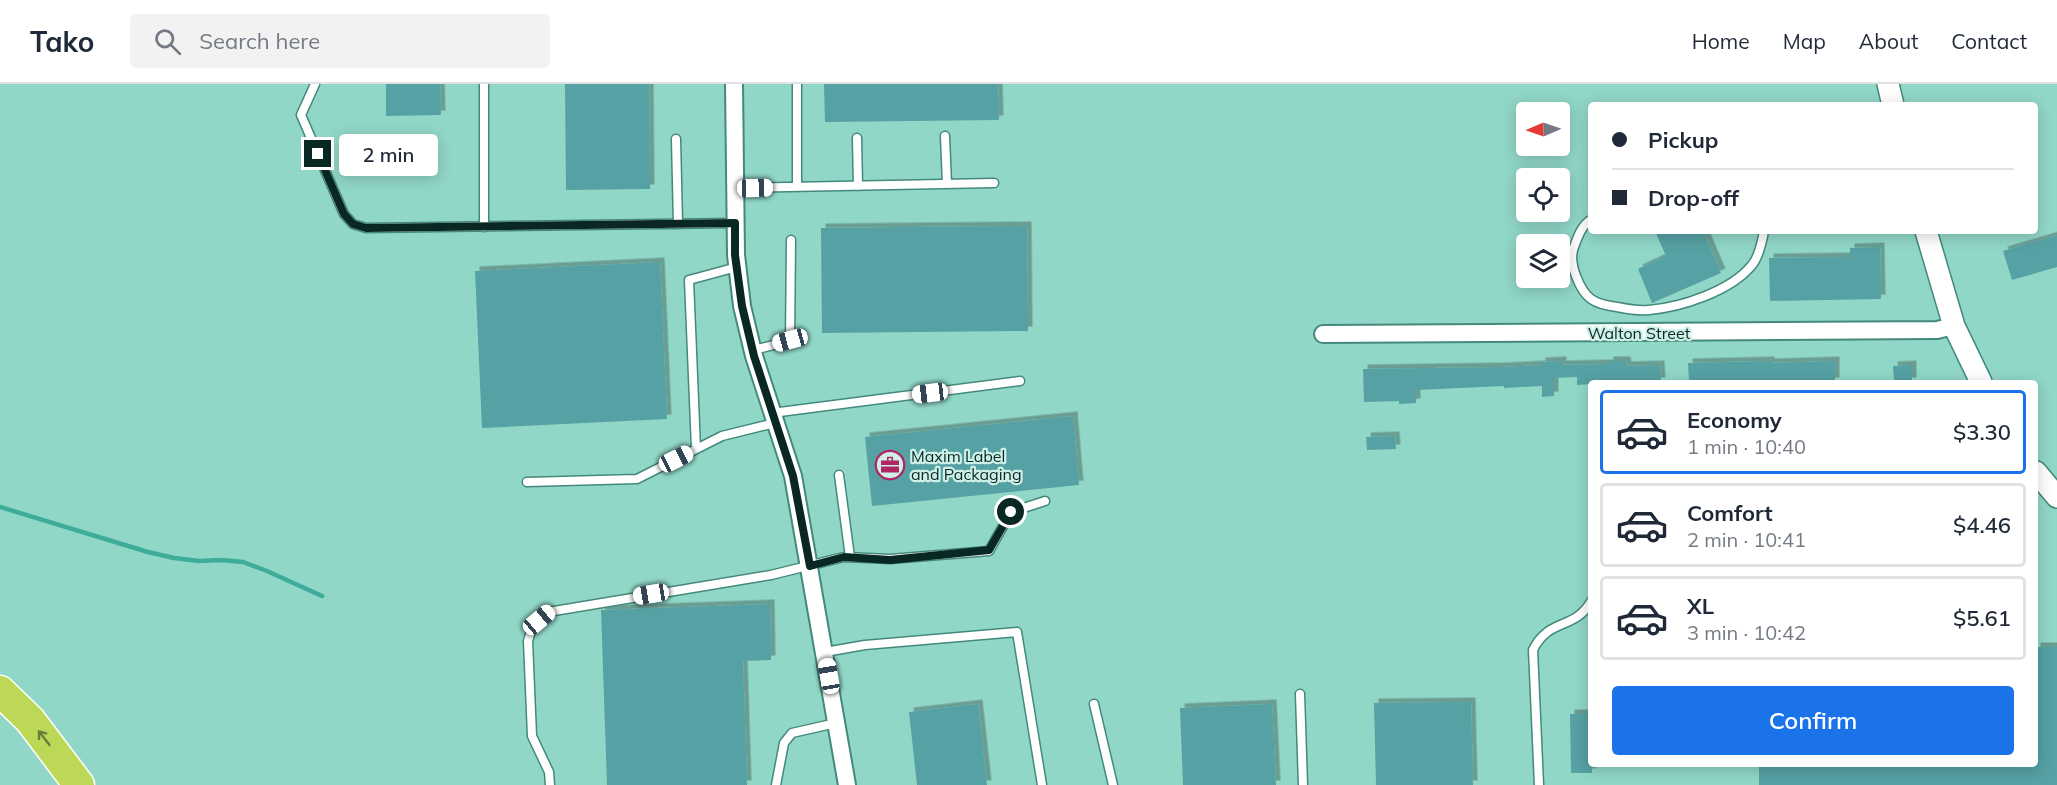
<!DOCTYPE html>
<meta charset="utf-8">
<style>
:root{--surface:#fff;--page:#f2f2f3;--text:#1f2937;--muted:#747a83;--line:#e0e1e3;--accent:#1a73e8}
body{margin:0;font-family:Mulish,sans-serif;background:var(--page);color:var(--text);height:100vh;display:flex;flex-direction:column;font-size:22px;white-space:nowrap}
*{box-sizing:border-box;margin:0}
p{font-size:20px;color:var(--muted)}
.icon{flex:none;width:33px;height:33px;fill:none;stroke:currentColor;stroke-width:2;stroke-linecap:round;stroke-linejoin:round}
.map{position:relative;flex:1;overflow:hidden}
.details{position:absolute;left:1588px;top:296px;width:450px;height:387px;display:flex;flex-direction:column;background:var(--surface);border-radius:6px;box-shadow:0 3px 15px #0003}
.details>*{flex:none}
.hud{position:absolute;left:1588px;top:18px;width:450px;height:132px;border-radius:6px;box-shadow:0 3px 15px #0003;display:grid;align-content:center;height:132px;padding:0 24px;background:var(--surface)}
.needle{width:39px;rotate:268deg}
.buttons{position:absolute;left:1516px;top:18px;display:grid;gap:12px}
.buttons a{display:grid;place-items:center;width:54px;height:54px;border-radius:6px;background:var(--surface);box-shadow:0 3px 15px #0003;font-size:30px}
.end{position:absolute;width:27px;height:27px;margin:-14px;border:8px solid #0a2823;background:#fff;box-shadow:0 0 0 3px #fff}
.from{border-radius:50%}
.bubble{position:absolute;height:42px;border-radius:6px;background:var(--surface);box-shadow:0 3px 15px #0003;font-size:20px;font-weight:600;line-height:42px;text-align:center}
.car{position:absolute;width:18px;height:36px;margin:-18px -9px;border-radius:8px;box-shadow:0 0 4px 2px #0007;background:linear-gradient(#fff 24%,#345 0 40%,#fff 0 76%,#345 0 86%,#fff 0)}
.hud b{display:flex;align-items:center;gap:21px;height:57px;font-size:22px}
.hud b+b{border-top:2px solid var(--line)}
.hud i{width:15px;height:15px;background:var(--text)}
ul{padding:10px 0 0;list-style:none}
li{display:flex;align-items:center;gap:18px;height:84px;margin:0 12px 9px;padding:0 12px;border:3px solid var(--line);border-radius:6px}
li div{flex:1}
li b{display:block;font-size:22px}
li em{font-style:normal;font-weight:600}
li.current{border-color:var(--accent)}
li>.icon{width:54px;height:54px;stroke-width:1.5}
.action{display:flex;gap:12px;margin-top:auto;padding:12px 24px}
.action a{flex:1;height:69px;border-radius:6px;background:var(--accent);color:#fff;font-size:24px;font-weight:600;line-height:69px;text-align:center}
header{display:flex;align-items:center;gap:36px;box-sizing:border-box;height:84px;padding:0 30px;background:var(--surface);border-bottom:2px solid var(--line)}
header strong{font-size:28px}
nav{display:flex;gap:33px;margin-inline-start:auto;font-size:21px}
.search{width:420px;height:54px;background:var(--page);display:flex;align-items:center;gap:15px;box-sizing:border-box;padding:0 21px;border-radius:6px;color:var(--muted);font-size:22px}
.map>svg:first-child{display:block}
</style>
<header>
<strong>Tako</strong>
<div class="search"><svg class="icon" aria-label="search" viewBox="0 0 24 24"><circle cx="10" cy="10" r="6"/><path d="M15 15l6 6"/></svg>Search here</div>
<nav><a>Home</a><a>Map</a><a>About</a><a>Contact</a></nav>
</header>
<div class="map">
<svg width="2057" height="701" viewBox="0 0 2057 701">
<defs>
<filter id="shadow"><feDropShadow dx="4.5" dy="-4.5" stdDeviation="0" flood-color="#0004"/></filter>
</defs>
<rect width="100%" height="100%" fill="#91d7c8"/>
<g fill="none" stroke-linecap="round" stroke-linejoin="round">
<!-- stream -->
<path stroke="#3dac99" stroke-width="4.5" d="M 0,423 L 148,468 L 174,474 L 199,477 L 221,476 L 243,478 L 267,487 L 322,512"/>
</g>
<!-- building -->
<path fill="#57a1a4" filter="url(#shadow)" d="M 386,0 L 440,0 L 441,31 L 386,32 Z
M 565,0 L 649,0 L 650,105 L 566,106 Z
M 824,0 L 998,0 L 999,36 L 825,38 Z
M 1027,142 L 1028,247 L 822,249 L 821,144 Z
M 1655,147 L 1703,147 L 1721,189 L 1652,219 L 1638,185 L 1666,172 Z
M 2057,151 L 2057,183 L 2012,196 L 2003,167 Z
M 1880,163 L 1881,215 L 1770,217 L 1769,174 L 1850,173 L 1850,164 Z
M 660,178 L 667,335 L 482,344 L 475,187 Z
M 1562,277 L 1562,281 L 1609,280 L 1609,277 L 1626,277 L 1627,282 L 1660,281 L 1661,298 L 1592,298 L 1592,300 L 1577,301 L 1577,293 L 1554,294 L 1554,312 L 1542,313 L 1542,302 L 1504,304 L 1504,302 L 1416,306 L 1416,319 L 1399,320 L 1399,317 L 1364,318 L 1363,285 L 1503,283 L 1541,281 L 1541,278 Z
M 1770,277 L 1770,279 L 1835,277 L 1835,298 L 1689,298 L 1688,279 Z
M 1912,281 L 1912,298 L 1894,298 L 1893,282 Z
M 1073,332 L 1079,401 L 872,422 L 865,353 Z
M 1395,352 L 1396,365 L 1367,366 L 1366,353 Z
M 770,520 L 771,576 L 743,577 L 747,701 L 607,701 L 601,526 Z
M 2036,563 L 2057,563 L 2057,701 L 1759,701 L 1759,680 L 2036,680 Z
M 1471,618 L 1473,701 L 1376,701 L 1374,619 Z
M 978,620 L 987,701 L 917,701 L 909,628 Z
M 1272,620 L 1276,701 L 1183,701 L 1180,624 Z
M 1570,630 L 1592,630 L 1592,689 L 1571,689 Z"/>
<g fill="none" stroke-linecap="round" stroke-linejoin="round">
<!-- service casing -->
<g stroke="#43897c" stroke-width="11">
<path id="service" d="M 315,0 L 301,31 L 344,130 L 353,140 L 366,144 L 735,139
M 484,0 L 484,143
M 797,0 L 797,103
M 945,52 L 947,100
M 857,54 L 858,102
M 676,55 L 678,140
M 735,104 L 994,99
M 1592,135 C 1581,141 1577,155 1573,166 C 1571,174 1573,184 1576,192 C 1579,200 1584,210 1591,215 C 1598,220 1609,222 1617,223 C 1627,225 1639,227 1649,226 C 1682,223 1731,207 1752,181 C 1759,173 1762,158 1764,147
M 753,266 L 790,257 L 791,156
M 772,329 L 1020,297
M 696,365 L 689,196 L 737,183
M 839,391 L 850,473
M 527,398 L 637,395 L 722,352 L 775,339
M 825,568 L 865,561 L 1017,548 L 1042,701
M 1300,610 L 1303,701
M 1094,620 L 1113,701
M 550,701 L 549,688 L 532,652 L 528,557 L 532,544 L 548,528 L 771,491 L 844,473 L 890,475 L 989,467 L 1011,428 L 1045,417
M 776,701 L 784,659 L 792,649 L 836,639
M 1539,701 L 1533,566 C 1549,533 1575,547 1592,516"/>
</g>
<!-- minor casing -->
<g stroke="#43897c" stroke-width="20">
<path id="minor" d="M 734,0 L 736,171 L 742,222 L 754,272 L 793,392 L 847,701
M 1323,250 L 1937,246 L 1954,242"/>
</g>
<!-- tertiary casing -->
<g stroke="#43897c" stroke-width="24">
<path id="tertiary" d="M 1888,0 L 1893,21
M 1926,147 L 1954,242 L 1981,298
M 2036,388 L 2057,413"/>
</g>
<!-- motorway casing -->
<g stroke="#fff" stroke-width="33">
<path id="motorway" d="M 0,607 L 30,636 L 79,701"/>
</g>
<!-- service -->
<use href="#service" stroke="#fff" stroke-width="8"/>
<!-- minor -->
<use href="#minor" stroke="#fff" stroke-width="16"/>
<!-- tertiary -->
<use href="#tertiary" stroke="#fff" stroke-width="21"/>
<!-- motorway -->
<use href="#motorway" stroke="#bdd857" stroke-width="30"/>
</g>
<!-- one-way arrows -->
<defs><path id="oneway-shaft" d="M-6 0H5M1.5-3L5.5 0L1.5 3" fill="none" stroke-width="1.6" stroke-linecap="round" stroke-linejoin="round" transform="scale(1.5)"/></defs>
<use stroke="#64803d" href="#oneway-shaft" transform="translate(44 654) rotate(-128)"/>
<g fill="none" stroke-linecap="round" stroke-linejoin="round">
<!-- route -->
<path stroke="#0a2823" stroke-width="8" d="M 318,70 L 344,130 L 353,140 L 366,144 L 735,139 L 735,171 L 742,222 L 754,272 L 793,392 L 810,482 L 844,473 L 890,476 L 989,466 L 1011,428"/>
</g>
<!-- icons -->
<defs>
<g id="office-ring" transform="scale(1.5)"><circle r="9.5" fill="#cef0e8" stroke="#b02562" stroke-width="1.5"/><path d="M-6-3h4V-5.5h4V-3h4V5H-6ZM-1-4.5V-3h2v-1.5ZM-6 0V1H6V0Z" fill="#b02562"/></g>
</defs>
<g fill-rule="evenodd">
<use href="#office-ring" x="890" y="381"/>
</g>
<g text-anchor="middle" stroke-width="4.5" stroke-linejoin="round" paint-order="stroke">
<!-- street labels -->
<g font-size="16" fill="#0a2823" stroke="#cef0e8">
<text x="1639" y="255">Walton Street</text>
</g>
<!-- poi labels -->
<g font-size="16" fill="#0a2823" stroke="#cef0e8" text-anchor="start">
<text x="911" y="378">Maxim Label<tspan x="911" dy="18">and Packaging</tspan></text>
</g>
</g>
</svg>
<div class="buttons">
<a><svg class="needle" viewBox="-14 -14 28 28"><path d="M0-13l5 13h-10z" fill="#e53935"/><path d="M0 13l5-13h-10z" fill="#747a83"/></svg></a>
<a><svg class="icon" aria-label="locate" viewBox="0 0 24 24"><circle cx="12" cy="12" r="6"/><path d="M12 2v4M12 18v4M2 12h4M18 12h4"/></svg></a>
<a><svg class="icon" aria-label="layers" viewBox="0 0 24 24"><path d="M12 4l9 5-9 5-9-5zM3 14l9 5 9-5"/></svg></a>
</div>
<i class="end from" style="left:1011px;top:428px"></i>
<i class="end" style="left:318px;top:70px"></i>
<div class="bubble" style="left:339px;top:50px;width:99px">2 min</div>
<i class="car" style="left:755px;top:104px;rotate:89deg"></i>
<i class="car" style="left:790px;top:256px;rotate:255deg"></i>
<i class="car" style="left:930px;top:309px;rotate:263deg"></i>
<i class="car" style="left:676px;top:375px;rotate:63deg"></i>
<i class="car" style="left:651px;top:510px;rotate:261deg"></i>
<i class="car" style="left:539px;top:536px;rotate:50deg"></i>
<i class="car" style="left:829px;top:592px;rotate:350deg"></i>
<div class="hud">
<b><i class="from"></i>Pickup</b>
<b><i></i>Drop-off</b>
</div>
<section class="details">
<ul>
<li class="current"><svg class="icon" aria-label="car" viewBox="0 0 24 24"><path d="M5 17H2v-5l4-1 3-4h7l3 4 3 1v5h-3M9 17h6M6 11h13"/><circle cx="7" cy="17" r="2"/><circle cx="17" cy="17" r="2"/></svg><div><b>Economy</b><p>1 min · 10:40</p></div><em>$3.30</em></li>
<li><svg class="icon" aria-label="car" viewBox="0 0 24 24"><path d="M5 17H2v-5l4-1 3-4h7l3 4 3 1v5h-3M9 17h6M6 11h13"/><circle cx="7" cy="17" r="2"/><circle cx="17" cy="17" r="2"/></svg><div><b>Comfort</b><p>2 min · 10:41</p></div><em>$4.46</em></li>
<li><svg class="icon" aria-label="car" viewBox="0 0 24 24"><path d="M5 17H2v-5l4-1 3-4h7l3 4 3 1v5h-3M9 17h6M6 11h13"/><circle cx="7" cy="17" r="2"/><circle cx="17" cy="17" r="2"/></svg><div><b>XL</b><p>3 min · 10:42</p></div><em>$5.61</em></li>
</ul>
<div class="action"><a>Confirm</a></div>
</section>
</div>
